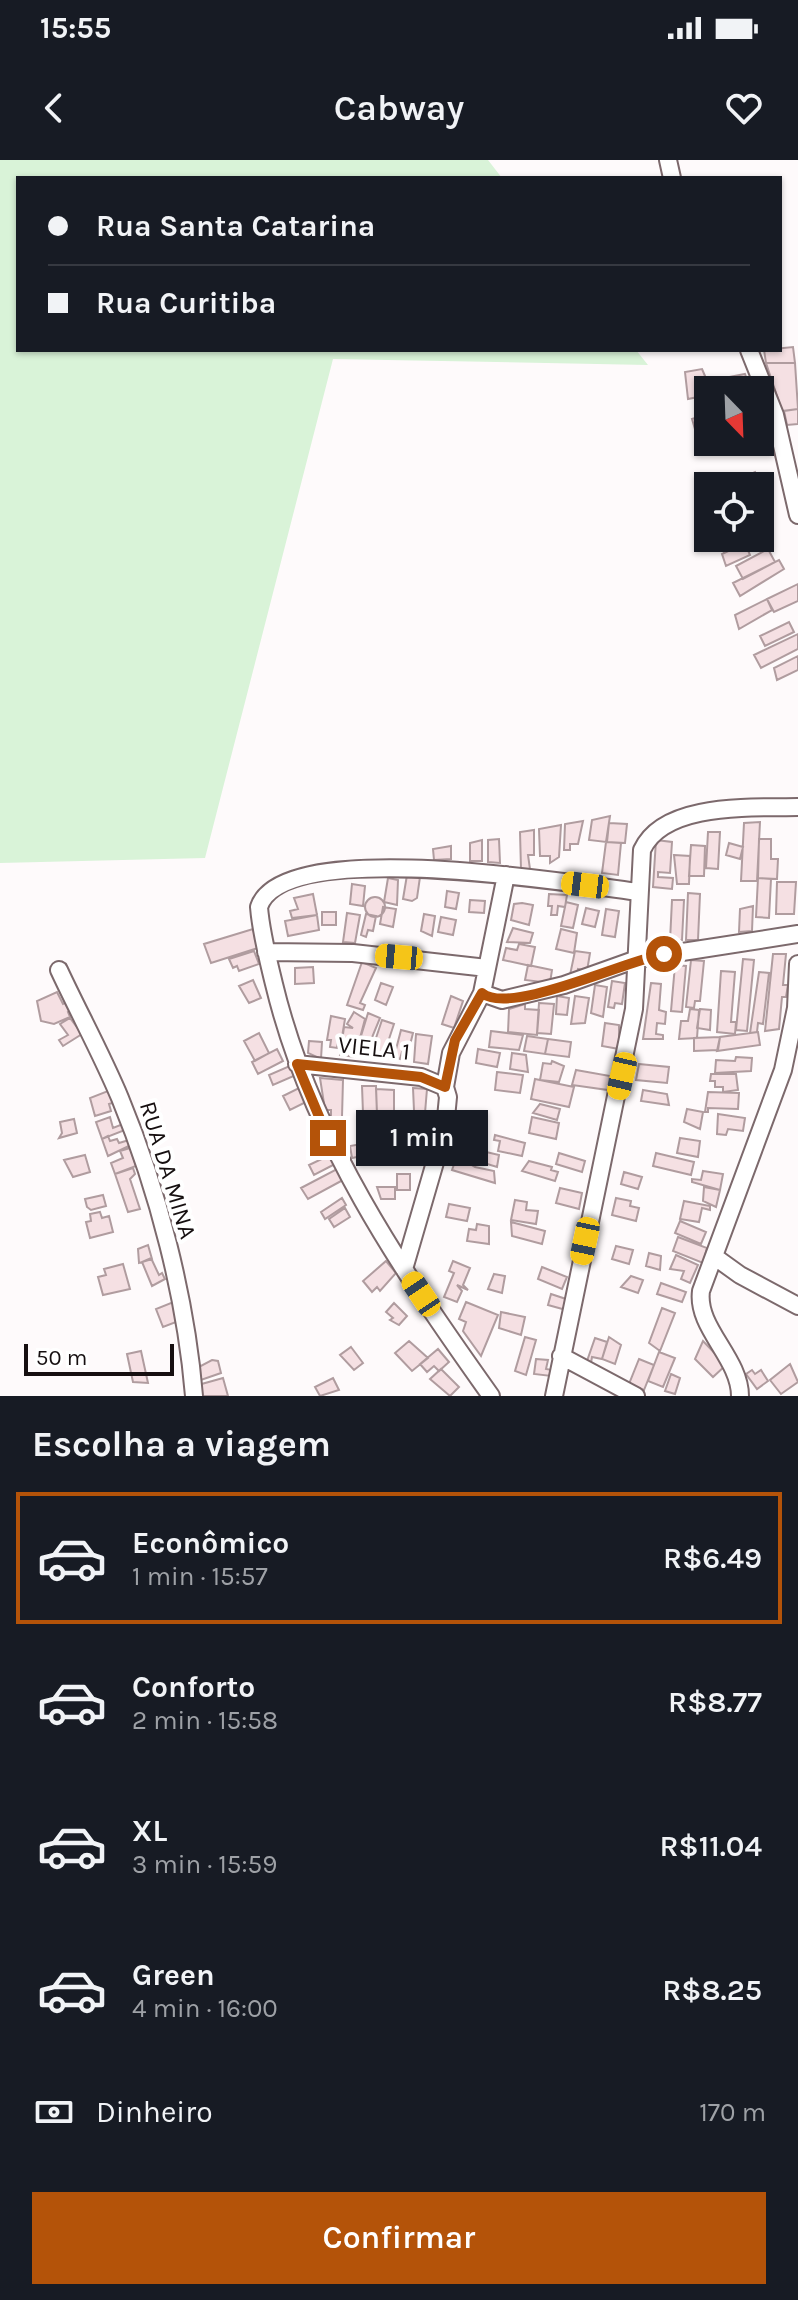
<!DOCTYPE html>
<html lang="pt">
<meta charset="utf-8">
<style>
:root{--surface:#171b24;--page:#242831;--text:#f1f3f6;--muted:#9ea1a6;--line:#363941;--accent:#b45309}
body{margin:0;font-family:Karla,sans-serif;background:var(--page);color:var(--text);height:100vh;display:flex;flex-direction:column;font-size:30px;white-space:nowrap}
*{box-sizing:border-box;margin:0}
p{font-size:26px;color:var(--muted)}
.icon{flex:none;width:44px;height:44px;fill:none;stroke:currentColor;stroke-width:2;stroke-linecap:round;stroke-linejoin:round}
.map{position:relative;height:1236px;overflow:hidden}
.sheet{display:flex;flex-direction:column;background:var(--surface);flex:1}
.sheet>*{flex:none}
.top-card{position:absolute;left:16px;top:16px;width:766px;height:176px;border-radius:0px;box-shadow:0 2px 6px #0004;display:grid;align-content:center;height:176px;padding:0 32px;background:var(--surface)}
.needle{width:52px;rotate:157deg}
.fabs{position:absolute;left:694px;top:216px;display:grid;gap:16px}
.fabs a{display:grid;place-items:center;width:80px;height:80px;border-radius:0px;background:var(--surface);box-shadow:0 2px 6px #0004;font-size:40px}
.scale{position:absolute;left:24px;bottom:20px;width:150px;box-sizing:border-box;padding-left:8px;border:4px solid #160f10;border-top:0;font-size:22px;line-height:28px;white-space:nowrap;color:#160f10;-webkit-text-stroke:6px #fff;paint-order:stroke}
.end{position:absolute;width:36px;height:36px;margin:-18px;border:10px solid #b45309;background:#fff;box-shadow:0 0 0 4px #fff}
.from{border-radius:50%}
.bubble{position:absolute;height:56px;border-radius:0px;background:var(--surface);box-shadow:0 2px 6px #0004;font-size:26px;font-weight:600;line-height:56px;text-align:center}
.car{position:absolute;width:24px;height:48px;margin:-24px -12px;border-radius:10px;box-shadow:0 0 6px 2px #0007;background:linear-gradient(#f5c518 24%,#345 0 40%,#f5c518 0 76%,#345 0 86%,#f5c518 0)}
.top-card b{display:flex;align-items:center;gap:28px;height:76px;font-size:30px}
.top-card b+b{border-top:2px solid var(--line)}
.top-card i{width:20px;height:20px;background:var(--text)}
ul{padding:0;list-style:none}
li{display:flex;align-items:center;gap:24px;height:132px;margin:0 16px 12px;padding:0 16px;border:4px solid transparent;border-radius:0px}
li div{flex:1}
li b{display:block;font-size:30px}
li em{font-style:normal;font-weight:600}
li.on{border-color:var(--accent)}
li>.icon{width:72px;height:72px;stroke-width:1.5}
h2{padding:0 32px;font-size:36px;line-height:96px}
.pay{display:flex;align-items:center;gap:20px;height:88px;padding:0 32px;font-size:30px}
.pay p{margin-inline-start:auto}
.primary-button{display:flex;gap:16px;margin-top:auto;padding:16px 32px}
.primary-button a{flex:1;height:92px;border-radius:0px;background:var(--accent);color:#fff;font-size:32px;font-weight:600;line-height:92px;text-align:center}
.status{display:flex;justify-content:space-between;align-items:center;height:56px;padding:0 40px;background:var(--surface);direction:ltr}
.status svg{height:22px;fill:currentColor}
header{display:flex;justify-content:space-between;align-items:center;height:104px;padding:0 32px;background:var(--surface);font-size:36px;font-weight:600}
.map>svg:first-child{display:block}
</style>
<div class="status"><b>15:55</b><svg viewBox="0 0 49 12"><path d="M0 12V9h3v3zM5 12V6h3v6zM10 12V3h3v9zM15 12V0h3v12zM26 1h20v11H26zM47 4h2v5h-2z"/></svg></div>
<header><svg class="icon" aria-label="back" viewBox="0 0 24 24"><path d="M15 5l-7 7 7 7"/></svg>Cabway<svg class="icon" aria-label="heart" viewBox="0 0 24 24"><path d="M12 20l-8-8c-3-5 5-10 8-4 3-6 11-1 8 4z"/></svg></header>
<div class="map">
<svg width="798" height="1236" viewBox="0 0 798 1236">
<rect width="100%" height="100%" fill="#fefafb"/>
<!-- green -->
<path fill="#d9f3d8" d="M 0,0 L 488,0 L 502,18 L 18,18 L 18,190 L 636,190 L 648,205 L 333,199 L 205,698 L 0,703 Z"/>
<!-- building -->
<path fill="#f5e0e3" stroke="#b09c9f" stroke-width="2" d="M 793,187 L 795,203 L 766,203 L 764,190 Z
M 766,203 L 795,203 L 798,249 L 782,251 Z
M 702,209 L 711,230 L 708,235 L 688,239 L 685,212 Z
M 745,214 L 749,225 L 712,230 L 709,221 Z
M 763,240 L 770,268 L 760,271 L 760,241 Z
M 798,249 L 798,264 L 787,265 L 784,251 Z
M 708,254 L 708,273 L 697,276 L 692,259 Z
M 755,312 L 759,324 L 756,326 L 724,326 Z
M 721,378 L 756,378 L 724,393 Z
M 745,383 L 750,395 L 726,406 L 722,394 Z
M 768,389 L 775,402 L 743,419 L 736,406 Z
M 779,400 L 784,409 L 740,436 L 733,423 Z
M 798,424 L 798,441 L 774,452 L 767,439 Z
M 767,439 L 772,450 L 739,469 L 735,455 Z
M 789,462 L 794,472 L 765,486 L 760,476 Z
M 798,474 L 798,489 L 761,508 L 754,495 Z
M 798,496 L 798,510 L 777,520 L 774,508 Z
M 610,656 L 606,682 L 589,680 L 592,660 Z
M 583,661 L 578,684 L 570,684 L 570,690 L 564,690 L 565,664 Z
M 760,662 L 757,721 L 741,721 L 744,663 Z
M 609,663 L 627,664 L 625,683 L 607,682 Z
M 561,665 L 559,697 L 550,703 L 550,696 L 540,696 L 539,669 Z
M 534,670 L 534,695 L 528,695 L 530,709 L 521,709 L 520,672 Z
M 708,672 L 720,672 L 718,709 L 706,708 Z
M 499,679 L 500,703 L 488,702 L 488,680 Z
M 759,679 L 771,679 L 771,699 L 778,699 L 777,719 L 758,718 Z
M 482,680 L 482,701 L 470,701 L 470,683 Z
M 656,680 L 672,682 L 670,713 L 658,712 L 658,717 L 673,718 L 672,729 L 653,727 Z
M 606,682 L 621,683 L 618,715 L 602,713 Z
M 729,683 L 743,687 L 740,699 L 726,695 Z
M 691,685 L 705,686 L 704,716 L 689,716 Z
M 451,686 L 451,699 L 434,700 L 433,689 Z
M 674,695 L 690,696 L 689,724 L 677,724 Z
M 407,715 L 420,717 L 417,738 L 412,741 L 403,739 Z
M 388,718 L 398,720 L 397,745 L 384,742 Z
M 758,718 L 771,719 L 769,758 L 756,757 Z
M 777,722 L 796,722 L 794,754 L 776,754 Z
M 352,724 L 365,726 L 363,746 L 350,744 Z
M 447,731 L 459,733 L 456,749 L 445,747 Z
M 688,733 L 700,734 L 698,780 L 686,780 Z
M 313,734 L 317,755 L 292,758 L 290,751 L 298,749 L 294,738 Z
M 549,734 L 567,735 L 565,747 L 558,746 L 557,755 L 551,755 L 552,746 L 548,746 Z
M365 747a10 10 0 1 1 20 0a10 10 0 1 1-20 0Z
M 470,740 L 485,741 L 484,753 L 469,752 Z
M 672,740 L 684,740 L 682,780 L 670,781 Z
M 566,742 L 578,745 L 573,768 L 561,766 Z
M 522,743 L 533,745 L 529,765 L 511,760 L 514,744 Z
M 753,746 L 752,771 L 739,772 L 740,749 Z
M 383,747 L 396,749 L 393,767 L 380,764 Z
M 586,748 L 599,751 L 595,767 L 582,764 Z
M 606,749 L 619,751 L 615,777 L 602,775 Z
M 322,752 L 336,752 L 336,765 L 322,765 Z
M 347,753 L 360,755 L 355,783 L 343,782 Z
M 366,754 L 376,756 L 373,771 L 368,770 L 366,777 L 361,775 Z
M 424,754 L 435,756 L 432,776 L 421,771 Z
M 317,755 L 319,770 L 288,776 L 285,761 Z
M 441,757 L 456,760 L 453,775 L 438,772 Z
M 513,768 L 533,773 L 530,783 L 507,782 Z
M 253,769 L 258,788 L 211,803 L 204,784 Z
M 561,769 L 577,773 L 574,793 L 556,789 Z
M 519,784 L 535,787 L 531,806 L 503,800 L 506,788 L 517,790 Z
M 254,791 L 259,804 L 239,811 L 237,806 L 233,808 L 229,799 Z
M 575,791 L 590,793 L 587,811 L 578,809 L 577,815 L 570,815 Z
M 773,794 L 786,794 L 783,825 L 788,825 L 786,837 L 782,837 L 779,869 L 765,871 Z
M 743,799 L 754,800 L 747,871 L 736,870 Z
M 691,800 L 704,801 L 700,841 L 695,841 L 694,848 L 686,847 Z
M 362,802 L 376,808 L 360,843 L 365,845 L 363,850 L 347,845 Z
M 528,805 L 552,810 L 550,823 L 525,820 Z
M 675,805 L 686,806 L 682,852 L 671,851 Z
M 313,807 L 314,823 L 295,824 L 295,808 Z
M 721,811 L 735,812 L 731,862 L 736,862 L 735,874 L 717,872 Z
M 759,812 L 769,813 L 763,864 L 758,863 L 757,872 L 750,873 Z
M 253,820 L 261,838 L 249,843 L 239,826 Z
M 612,821 L 625,823 L 622,844 L 615,843 L 614,848 L 608,847 Z
M 381,823 L 393,827 L 386,845 L 375,840 Z
M 651,823 L 661,824 L 659,850 L 666,852 L 665,864 L 657,863 L 656,874 L 663,875 L 663,879 L 643,879 Z
M 595,825 L 607,827 L 603,857 L 591,853 Z
M 57,832 L 63,844 L 69,841 L 73,850 L 68,852 L 70,857 L 54,864 L 41,861 L 37,841 Z
M 451,836 L 463,841 L 454,868 L 442,864 Z
M 557,836 L 569,838 L 567,855 L 556,854 Z
M 575,836 L 589,838 L 585,863 L 571,864 Z
M 539,843 L 554,844 L 551,874 L 537,873 Z
M 525,844 L 525,849 L 539,850 L 537,875 L 508,872 L 509,849 Z
M 690,849 L 699,850 L 697,878 L 679,879 L 681,861 L 688,861 Z
M 700,849 L 711,850 L 710,870 L 697,868 Z
M 354,852 L 365,859 L 355,897 L 340,895 L 344,867 L 353,868 L 347,864 Z
M 368,853 L 380,858 L 371,880 L 361,876 Z
M 331,856 L 345,859 L 341,883 L 338,883 L 337,888 L 330,887 L 331,880 L 327,880 Z
M 70,858 L 82,874 L 63,886 L 59,880 L 68,875 L 60,864 Z
M 382,860 L 394,864 L 383,897 L 371,893 Z
M 605,863 L 619,865 L 619,889 L 602,886 Z
M 401,870 L 413,873 L 408,893 L 402,892 L 400,899 L 394,897 Z
M 491,871 L 523,875 L 519,890 L 489,887 Z
M 758,872 L 760,885 L 717,891 L 720,877 Z
M 259,873 L 269,893 L 255,901 L 244,881 Z
M 416,874 L 432,876 L 428,904 L 414,902 Z
M 527,876 L 548,879 L 545,894 L 524,891 Z
M 720,877 L 718,890 L 694,891 L 694,878 Z
M 548,879 L 571,882 L 569,897 L 545,894 Z
M 309,881 L 322,882 L 321,899 L 308,893 Z
M 277,889 L 283,901 L 258,914 L 252,902 Z
M 478,889 L 500,893 L 497,907 L 476,903 Z
M 512,893 L 526,895 L 528,912 L 510,909 Z
M 736,897 L 752,898 L 751,911 L 715,913 L 716,900 L 735,901 Z
M 552,901 L 564,906 L 559,922 L 540,920 L 543,903 L 551,904 Z
M 639,904 L 669,907 L 667,923 L 636,920 Z
M 292,905 L 296,915 L 273,925 L 269,915 Z
M 576,910 L 610,916 L 608,930 L 572,925 Z
M 497,912 L 523,915 L 520,933 L 495,930 Z
M 711,914 L 736,914 L 738,930 L 723,932 L 723,927 L 715,927 L 715,921 L 710,921 Z
M 320,918 L 343,920 L 342,957 L 331,957 L 331,950 L 325,950 Z
M 535,919 L 574,927 L 569,947 L 531,939 Z
M 362,926 L 376,926 L 377,953 L 363,953 Z
M 301,927 L 308,941 L 290,950 L 283,936 Z
M 413,928 L 427,929 L 425,953 L 440,958 L 439,973 L 415,973 Z
M 113,929 L 116,942 L 109,944 L 111,951 L 95,956 L 90,938 Z
M 376,929 L 394,930 L 394,978 L 378,979 Z
M 643,930 L 667,934 L 669,945 L 641,941 Z
M 708,932 L 739,933 L 738,949 L 708,948 L 708,952 L 705,952 Z
M 540,944 L 560,949 L 557,960 L 533,953 Z
M 687,949 L 703,952 L 700,969 L 684,962 Z
M 718,954 L 745,958 L 743,971 L 728,969 L 726,975 L 717,974 Z
M 394,955 L 407,955 L 407,971 L 394,971 Z
M 110,957 L 113,968 L 123,964 L 125,970 L 102,979 L 96,962 Z
M 532,957 L 559,963 L 556,979 L 529,973 Z
M 74,959 L 77,973 L 59,978 L 62,973 L 60,962 Z
M 495,975 L 525,983 L 522,996 L 498,991 L 500,981 L 494,980 Z
M 108,976 L 110,981 L 117,979 L 119,983 L 129,980 L 131,985 L 108,996 L 102,979 Z
M 680,978 L 700,981 L 698,997 L 677,993 Z
M 373,982 L 374,989 L 381,988 L 382,992 L 352,998 L 350,986 Z
M 130,988 L 136,1006 L 115,1014 L 111,1003 L 123,998 L 120,991 Z
M 482,991 L 499,995 L 497,1007 L 474,1000 L 476,993 L 481,995 Z
M 559,993 L 585,1001 L 582,1012 L 556,1004 Z
M 656,993 L 694,1002 L 691,1015 L 653,1006 Z
M 85,995 L 90,1012 L 73,1017 L 64,1000 Z
M 330,995 L 335,1004 L 314,1015 L 309,1005 Z
M 457,996 L 475,1007 L 494,1011 L 495,1023 L 452,1010 Z
M 529,1001 L 552,1007 L 551,1010 L 558,1012 L 555,1021 L 522,1011 Z
M 133,1008 L 135,1014 L 130,1019 L 140,1049 L 128,1052 L 115,1014 Z
M 337,1009 L 343,1020 L 308,1039 L 301,1028 Z
M 703,1011 L 723,1014 L 720,1030 L 692,1022 L 692,1019 L 701,1020 Z
M 624,1012 L 642,1017 L 638,1029 L 621,1024 Z
M 397,1014 L 410,1014 L 410,1030 L 397,1030 Z
M 377,1027 L 395,1027 L 395,1039 L 381,1039 Z
M 704,1027 L 720,1030 L 716,1047 L 703,1041 Z
M 560,1028 L 582,1033 L 579,1049 L 556,1043 Z
M 103,1035 L 106,1046 L 91,1050 L 87,1047 L 85,1039 Z
M 342,1038 L 346,1045 L 325,1059 L 321,1052 Z
M 616,1038 L 631,1041 L 630,1046 L 639,1048 L 636,1061 L 612,1055 Z
M 515,1040 L 527,1042 L 526,1050 L 538,1051 L 536,1064 L 511,1060 Z
M 684,1041 L 710,1046 L 710,1050 L 702,1048 L 699,1062 L 680,1059 Z
M 449,1044 L 470,1048 L 467,1061 L 446,1057 Z
M 345,1048 L 350,1057 L 334,1067 L 329,1059 Z
M 100,1052 L 102,1058 L 109,1056 L 113,1072 L 90,1078 L 86,1062 L 91,1061 L 90,1054 Z
M 680,1061 L 706,1072 L 701,1084 L 675,1073 Z
M 511,1062 L 545,1071 L 542,1084 L 512,1076 Z
M 477,1064 L 489,1066 L 489,1084 L 467,1081 L 469,1069 L 476,1070 Z
M 678,1077 L 707,1088 L 703,1103 L 673,1091 Z
M 148,1085 L 152,1099 L 139,1103 L 138,1089 Z
M 616,1086 L 633,1090 L 629,1104 L 612,1099 Z
M 649,1093 L 661,1096 L 660,1110 L 646,1106 Z
M 676,1095 L 698,1105 L 690,1123 L 681,1119 L 684,1111 L 670,1109 Z
M 151,1098 L 159,1115 L 162,1113 L 165,1119 L 152,1126 L 142,1102 Z
M 386,1101 L 396,1113 L 380,1131 L 377,1127 L 372,1132 L 363,1121 Z
M 453,1101 L 470,1108 L 463,1125 L 468,1130 L 457,1125 L 462,1131 L 457,1142 L 444,1137 L 454,1113 L 449,1111 Z
M 123,1104 L 130,1129 L 103,1135 L 98,1117 L 106,1115 L 104,1109 Z
M 542,1107 L 567,1117 L 562,1129 L 538,1119 Z
M 494,1114 L 505,1116 L 502,1133 L 488,1129 Z
M 631,1116 L 643,1120 L 638,1133 L 621,1127 Z
M 661,1123 L 686,1132 L 682,1142 L 657,1134 Z
M 551,1134 L 569,1140 L 566,1150 L 548,1145 Z
M 176,1141 L 184,1159 L 163,1167 L 156,1149 Z
M 466,1142 L 498,1155 L 481,1196 L 463,1171 L 466,1162 L 459,1159 Z
M 394,1143 L 407,1156 L 399,1165 L 390,1160 L 393,1158 L 386,1152 Z
M 662,1148 L 675,1153 L 660,1191 L 649,1183 Z
M 501,1152 L 525,1157 L 521,1175 L 499,1168 Z
M 525,1177 L 536,1180 L 526,1215 L 515,1211 Z
M 609,1177 L 621,1185 L 615,1204 L 602,1199 Z
M 595,1178 L 607,1182 L 602,1199 L 592,1197 L 591,1203 L 587,1201 Z
M 409,1181 L 428,1198 L 412,1211 L 395,1193 Z
M 703,1181 L 726,1205 L 713,1217 L 695,1199 Z
M 351,1187 L 363,1203 L 354,1210 L 340,1195 Z
M 438,1189 L 449,1202 L 439,1211 L 434,1206 L 427,1212 L 420,1204 Z
M 141,1191 L 148,1223 L 133,1222 L 127,1194 Z
M 659,1192 L 675,1198 L 663,1227 L 648,1221 Z
M 536,1199 L 548,1200 L 546,1209 L 552,1210 L 551,1216 L 534,1214 Z
M 639,1199 L 654,1205 L 644,1230 L 629,1224 Z
M 212,1200 L 218,1201 L 221,1213 L 198,1221 L 195,1209 Z
M 790,1204 L 798,1222 L 781,1234 L 770,1220 Z
M 441,1209 L 459,1227 L 450,1236 L 430,1219 Z
M 752,1210 L 755,1214 L 761,1210 L 768,1221 L 757,1229 L 746,1214 Z
M 671,1214 L 680,1218 L 675,1234 L 665,1231 Z
M 223,1218 L 228,1236 L 201,1236 L 198,1225 Z
M 333,1218 L 339,1230 L 320,1236 L 315,1227 Z"/>
<g fill="none" stroke-linecap="round" stroke-linejoin="round">
<!-- minor casing -->
<g stroke="#7c696c" stroke-width="20">
<path id="minor" d="M 668,0 L 672,18
M 749,190 L 775,255 L 798,355
M 266,792 L 353,793 L 487,808
M 59,810 C 79,853 102,895 120,938 C 158,1030 186,1138 194,1236
M 482,833 L 502,840 L 564,825 L 637,799 L 798,774
M 297,904 L 421,917 L 445,927
M 715,1097 L 740,1115 L 798,1146
M 404,1109 L 445,968 L 448,937 L 445,927 L 451,893 L 482,833 L 506,715
M 561,1196 L 636,1236
M 491,1236 C 400,1108 311,978 274,824 C 268,799 261,773 259,747 C 283,675 576,724 638,732
M 554,1236 L 634,849 L 642,690 C 664,642 752,648 798,647
M 740,1236 C 740,1198 696,1168 701,1131 L 783,910 L 796,848 L 798,804"/>
</g>
<!-- minor -->
<use href="#minor" stroke="#fff" stroke-width="16"/>
</g>
<g fill="none" stroke-linecap="round" stroke-linejoin="round">
<!-- route -->
<path stroke="#b45309" stroke-width="10" d="M 328,978 L 297,904 L 421,917 L 445,927 L 455,880 L 482,833 C 510,856 627,800 664,794"/>
</g>
<g text-anchor="middle" stroke-width="8" stroke-linejoin="round" paint-order="stroke">
<!-- street labels -->
<g font-size="24" fill="#160f10" stroke="#fff">
<text transform="translate(374 888) rotate(6)" y="8">VIELA 1</text>
<text transform="translate(168 1010) rotate(73)" y="8">RUA DA MINA</text>
</g>
</g>
</svg>
<div class="fabs">
<a><svg class="needle" viewBox="-14 -14 28 28"><path d="M0-13l5 13h-10z" fill="#e53935"/><path d="M0 13l5-13h-10z" fill="#9ea1a6"/></svg></a>
<a><svg class="icon" aria-label="locate" viewBox="0 0 24 24"><circle cx="12" cy="12" r="6"/><path d="M12 2v4M12 18v4M2 12h4M18 12h4"/></svg></a>
</div>
<div class="scale">50 m</div>
<i class="end from" style="left:664px;top:794px"></i>
<i class="end" style="left:328px;top:978px"></i>
<div class="bubble" style="left:356px;top:950px;width:132px">1 min</div>
<i class="car" style="left:585px;top:725px;rotate:277deg"></i>
<i class="car" style="left:399px;top:797px;rotate:275deg"></i>
<i class="car" style="left:622px;top:916px;rotate:193deg"></i>
<i class="car" style="left:585px;top:1081px;rotate:192deg"></i>
<i class="car" style="left:421px;top:1134px;rotate:326deg"></i>
<div class="top-card">
<b><i class="from"></i>Rua Santa Catarina</b>
<b><i></i>Rua Curitiba</b>
</div>
</div>
<section class="sheet">
<h2>Escolha a viagem</h2>
<ul>
<li class="on"><svg class="icon" aria-label="car" viewBox="0 0 24 24"><path d="M5 17H2v-5l4-1 3-4h7l3 4 3 1v5h-3M9 17h6M6 11h13"/><circle cx="7" cy="17" r="2"/><circle cx="17" cy="17" r="2"/></svg><div><b>Econômico</b><p>1 min · 15:57</p></div><em>R$6.49</em></li>
<li><svg class="icon" aria-label="car" viewBox="0 0 24 24"><path d="M5 17H2v-5l4-1 3-4h7l3 4 3 1v5h-3M9 17h6M6 11h13"/><circle cx="7" cy="17" r="2"/><circle cx="17" cy="17" r="2"/></svg><div><b>Conforto</b><p>2 min · 15:58</p></div><em>R$8.77</em></li>
<li><svg class="icon" aria-label="car" viewBox="0 0 24 24"><path d="M5 17H2v-5l4-1 3-4h7l3 4 3 1v5h-3M9 17h6M6 11h13"/><circle cx="7" cy="17" r="2"/><circle cx="17" cy="17" r="2"/></svg><div><b>XL</b><p>3 min · 15:59</p></div><em>R$11.04</em></li>
<li><svg class="icon" aria-label="car" viewBox="0 0 24 24"><path d="M5 17H2v-5l4-1 3-4h7l3 4 3 1v5h-3M9 17h6M6 11h13"/><circle cx="7" cy="17" r="2"/><circle cx="17" cy="17" r="2"/></svg><div><b>Green</b><p>4 min · 16:00</p></div><em>R$8.25</em></li>
</ul>
<div class="pay"><svg class="icon" aria-label="cash" viewBox="0 0 24 24"><path d="M3 7h18v10H3z"/><circle cx="12" cy="12" r="2"/></svg>Dinheiro<p>170 m</p></div>
<div class="primary-button"><a>Confirmar</a></div>
</section>
